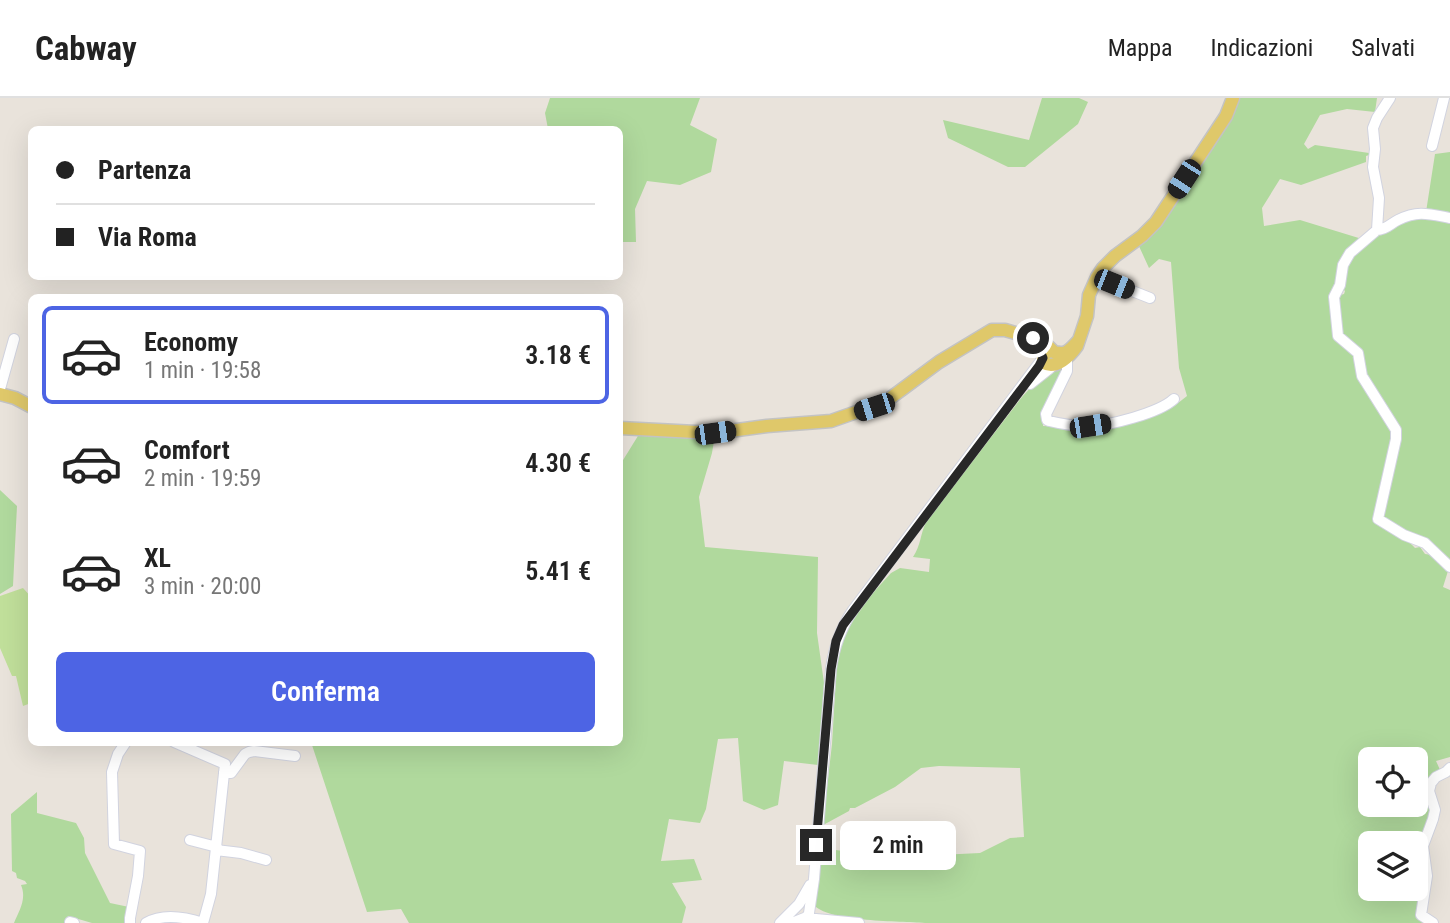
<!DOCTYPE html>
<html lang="it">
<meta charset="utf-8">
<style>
:root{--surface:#fff;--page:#f2f2f2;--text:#222;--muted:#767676;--line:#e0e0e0;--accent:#4d64e4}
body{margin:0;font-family:"Roboto Condensed",sans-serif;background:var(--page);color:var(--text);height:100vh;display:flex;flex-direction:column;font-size:26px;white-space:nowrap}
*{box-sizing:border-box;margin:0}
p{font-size:23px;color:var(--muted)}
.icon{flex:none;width:38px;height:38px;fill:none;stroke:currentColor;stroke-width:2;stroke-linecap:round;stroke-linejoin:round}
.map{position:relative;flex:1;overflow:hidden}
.panel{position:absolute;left:28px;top:196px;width:595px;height:452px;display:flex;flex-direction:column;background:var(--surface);border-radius:10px;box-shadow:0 7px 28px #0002}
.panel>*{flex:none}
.banner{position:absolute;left:28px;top:28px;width:595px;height:154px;border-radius:10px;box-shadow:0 7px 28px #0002;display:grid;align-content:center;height:154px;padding:0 28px;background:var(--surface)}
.buttons{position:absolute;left:1358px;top:649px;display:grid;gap:14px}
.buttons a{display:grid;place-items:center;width:70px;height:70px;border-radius:10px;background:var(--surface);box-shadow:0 7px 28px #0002;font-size:35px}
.end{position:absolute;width:32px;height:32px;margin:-16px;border:9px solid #282828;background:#fff;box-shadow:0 0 0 4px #fff}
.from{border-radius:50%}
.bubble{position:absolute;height:49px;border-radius:10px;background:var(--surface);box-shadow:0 7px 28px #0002;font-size:23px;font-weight:600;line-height:49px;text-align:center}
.car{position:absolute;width:21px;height:42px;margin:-21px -10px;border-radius:9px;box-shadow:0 0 5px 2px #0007;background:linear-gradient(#222 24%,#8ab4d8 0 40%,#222 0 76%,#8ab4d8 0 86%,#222 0)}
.banner b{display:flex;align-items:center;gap:24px;height:66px;font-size:26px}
.banner b+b{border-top:2px solid var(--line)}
.banner i{width:18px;height:18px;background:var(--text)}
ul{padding:12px 0 0;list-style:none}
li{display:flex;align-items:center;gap:21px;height:98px;margin:0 14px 10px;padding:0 14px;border:4px solid transparent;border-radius:10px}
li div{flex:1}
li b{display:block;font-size:26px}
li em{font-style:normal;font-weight:600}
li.active{border-color:var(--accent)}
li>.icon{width:63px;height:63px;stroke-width:1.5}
.button{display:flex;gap:14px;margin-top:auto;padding:14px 28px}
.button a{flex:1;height:80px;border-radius:10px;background:var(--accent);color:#fff;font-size:28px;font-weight:600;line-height:80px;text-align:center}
header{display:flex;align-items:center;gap:42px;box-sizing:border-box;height:98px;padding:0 35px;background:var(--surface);border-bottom:2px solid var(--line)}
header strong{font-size:33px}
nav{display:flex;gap:38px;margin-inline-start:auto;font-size:24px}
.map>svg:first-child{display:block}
</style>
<header>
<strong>Cabway</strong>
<nav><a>Mappa</a><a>Indicazioni</a><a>Salvati</a></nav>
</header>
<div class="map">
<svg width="1450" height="825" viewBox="0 0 1450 825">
<rect width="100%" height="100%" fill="#e9e3db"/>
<!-- green -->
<path fill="#b0d99d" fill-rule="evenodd" d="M 550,0 L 700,0 L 690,27 L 717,41 L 711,74 L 680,87 L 647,83 L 635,111 L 636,144 L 620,144 L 620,32 L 548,31 L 545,15 Z
M 1042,0 L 1079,0 L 1088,4 L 1078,26 L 1025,69 L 1008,69 L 948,40 L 943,22 L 1029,42 Z
M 1237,0 L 1377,0 L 1375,14 L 1347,11 L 1320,17 L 1304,46 L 1308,51 L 1315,47 L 1369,55 L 1369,57 L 1366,58 L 1366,64 L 1301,87 L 1280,81 L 1262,110 L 1264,128 L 1300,122 L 1362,141 L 1338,182 L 1332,199 L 1334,240 L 1355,258 L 1394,338 L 1376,422 L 1374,424 C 1385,434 1403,436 1415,450 L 1420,449 L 1425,456 L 1432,457 L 1448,473 L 1443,489 L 1450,492 L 1450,659 L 1436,663 L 1441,674 L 1432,680 L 1432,717 L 1427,721 L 1426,726 L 1424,778 L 1417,817 L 1429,825 L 925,825 C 900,823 831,824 815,808 L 821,758 L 827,757 L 828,751 L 851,754 L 862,752 L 898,759 L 980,755 L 1010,740 L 1024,739 L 1020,670 L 939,668 L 921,670 L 895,689 L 855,710 L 850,710 L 849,713 L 825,726 L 823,725 L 832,646 L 837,563 C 841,545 847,529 858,514 L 860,513 L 862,510 L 861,508 L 891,475 L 900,470 L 929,474 L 930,461 L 913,459 C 921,447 920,437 926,424 L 1022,299 L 1033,287 L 1066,263 C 1064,287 1042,307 1043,328 L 1091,330 L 1120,326 L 1173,309 L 1187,298 L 1179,270 L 1171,164 L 1159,161 L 1149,170 L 1138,146 L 1182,90 L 1186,92 L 1188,88 L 1185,86 L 1193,74 L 1196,76 L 1198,73 L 1196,69 ZM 1370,662 L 1416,662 L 1416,707 L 1370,707 ZM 1370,746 L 1416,746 L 1416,791 L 1370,791 Z
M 1450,54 L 1450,465 L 1381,419 L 1384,404 L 1388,399 L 1386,398 L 1398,340 L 1363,278 L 1359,253 L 1339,236 L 1337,198 L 1344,196 L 1345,193 L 1343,191 L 1346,164 L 1377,136 L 1396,125 L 1426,114 L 1435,56 Z
M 641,333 L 708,338 L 714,343 L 712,355 L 699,399 L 705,449 L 818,459 L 817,535 L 824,585 L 818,667 L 784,663 L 778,707 L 764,712 L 743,703 L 738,640 L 718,641 L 706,711 L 700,725 L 669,721 L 661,763 L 694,761 L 702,782 L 672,785 L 686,809 L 682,825 L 409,825 L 401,811 L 367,814 L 311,644 L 620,644 L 620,367 Z
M 0,392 L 17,408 L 13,488 L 0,496 Z
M 37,694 L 37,715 L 76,725 L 84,740 L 85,755 L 110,805 L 129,809 L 127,825 L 92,825 L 68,818 L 66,825 L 14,825 C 19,813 27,801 21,787 L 27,786 L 25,783 L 17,780 L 16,775 L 12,773 L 11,716 Z"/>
<!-- pitch -->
<path fill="#c0df9a" d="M 23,490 L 32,500 L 31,605 L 23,608 L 16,578 L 12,578 L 0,550 L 0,498 Z"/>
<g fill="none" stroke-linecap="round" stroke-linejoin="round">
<!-- minor casing -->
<g stroke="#d1d3df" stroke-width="12">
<path id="minor" d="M 1390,0 L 1377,20 L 1373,30 L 1375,51 L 1373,69 L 1379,100 L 1377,132 L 1350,155 L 1343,167 L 1340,187 L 1334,199 L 1338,238 L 1358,255 L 1362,278 L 1396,332 L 1396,341 L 1378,421 L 1404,437 L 1425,445 L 1450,469
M 1432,48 L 1444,0
M 1377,132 C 1386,132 1390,126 1398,122 C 1418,112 1429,116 1450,120
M 1097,179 L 1150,200
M 1067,260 L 1067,273 L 1046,316 L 1047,322 L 1049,323 C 1061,326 1076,328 1088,328 C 1109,328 1159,315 1174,301
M 1030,286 L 1054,267
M 0,291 L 14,241
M 126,644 L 118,656 L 112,674 L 114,746 L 140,753 L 138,778 L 130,820 L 130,825
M 174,644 L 225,666 L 211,796 L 203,825
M 224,674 L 231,675 L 245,656 L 249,654 L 254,653 L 295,658
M 190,742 L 217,749
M 216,752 L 241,755 L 266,762
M 805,820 L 859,825
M 70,824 L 74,825
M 146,825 C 163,815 185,819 203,825
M 780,825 L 799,806 L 810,787
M 792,825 L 807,819 L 809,815 L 814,781 L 831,571 C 834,549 840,531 853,512 L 1043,260
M 1433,825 L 1421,817 L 1427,778 L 1423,748 L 1433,721 L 1435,712 L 1429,693 L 1431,685 L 1436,679 L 1446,674 L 1450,670"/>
</g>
<!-- major casing -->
<g stroke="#c3c3c3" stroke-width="15">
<path id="major" d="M 1079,242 C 1068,254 1066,258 1050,253 L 1046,255 L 1043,259 L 1044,265 C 1056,272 1070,258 1077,248 L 1087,218 L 1089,197 L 1097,179 L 1103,170 L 1115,158 L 1142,138 L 1156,124 L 1226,18 L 1233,0
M 0,296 L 15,300 L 32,309
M 620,330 L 715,335 L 767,328 L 831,323 L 885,304 L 939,264 L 992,232 L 1005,232 L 1033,240 L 1049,249 L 1053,253"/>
</g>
<!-- minor -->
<use href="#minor" stroke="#fff" stroke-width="10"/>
<!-- major -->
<use href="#major" stroke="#dfc86a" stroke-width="12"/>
</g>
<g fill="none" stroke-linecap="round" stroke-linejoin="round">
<!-- route -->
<path stroke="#282828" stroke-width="9" d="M 816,747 L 831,571 L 836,543 L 843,527 L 1039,268 L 1043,260 C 1039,249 1034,244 1024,237 L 1033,240"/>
</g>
</svg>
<div class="buttons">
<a><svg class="icon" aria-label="locate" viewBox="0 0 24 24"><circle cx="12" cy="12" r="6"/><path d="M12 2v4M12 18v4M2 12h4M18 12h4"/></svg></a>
<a><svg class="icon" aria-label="layers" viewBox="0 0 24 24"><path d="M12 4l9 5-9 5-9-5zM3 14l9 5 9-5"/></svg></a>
</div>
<i class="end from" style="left:1033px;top:240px"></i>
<i class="end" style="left:816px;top:747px"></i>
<div class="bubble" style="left:840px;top:723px;width:116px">2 min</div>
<i class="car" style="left:1184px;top:81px;rotate:213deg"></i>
<i class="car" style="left:1114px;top:186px;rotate:112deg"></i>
<i class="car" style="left:874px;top:309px;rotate:252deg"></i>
<i class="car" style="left:1090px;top:328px;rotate:81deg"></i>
<i class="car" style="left:715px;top:335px;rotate:82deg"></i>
<div class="banner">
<b><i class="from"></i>Partenza</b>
<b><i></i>Via Roma</b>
</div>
<section class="panel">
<ul>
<li class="active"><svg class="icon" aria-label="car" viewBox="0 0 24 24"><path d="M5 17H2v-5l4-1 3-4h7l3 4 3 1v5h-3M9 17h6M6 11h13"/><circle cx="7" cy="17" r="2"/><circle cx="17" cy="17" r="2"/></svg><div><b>Economy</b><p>1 min · 19:58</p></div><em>3.18 €</em></li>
<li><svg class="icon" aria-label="car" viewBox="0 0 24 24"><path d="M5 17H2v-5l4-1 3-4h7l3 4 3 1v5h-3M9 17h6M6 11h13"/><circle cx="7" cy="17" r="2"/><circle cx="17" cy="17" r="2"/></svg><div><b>Comfort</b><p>2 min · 19:59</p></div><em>4.30 €</em></li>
<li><svg class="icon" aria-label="car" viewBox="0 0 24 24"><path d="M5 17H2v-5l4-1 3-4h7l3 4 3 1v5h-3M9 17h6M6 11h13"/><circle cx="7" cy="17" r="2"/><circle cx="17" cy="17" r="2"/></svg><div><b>XL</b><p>3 min · 20:00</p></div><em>5.41 €</em></li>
</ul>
<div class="button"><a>Conferma</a></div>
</section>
</div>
